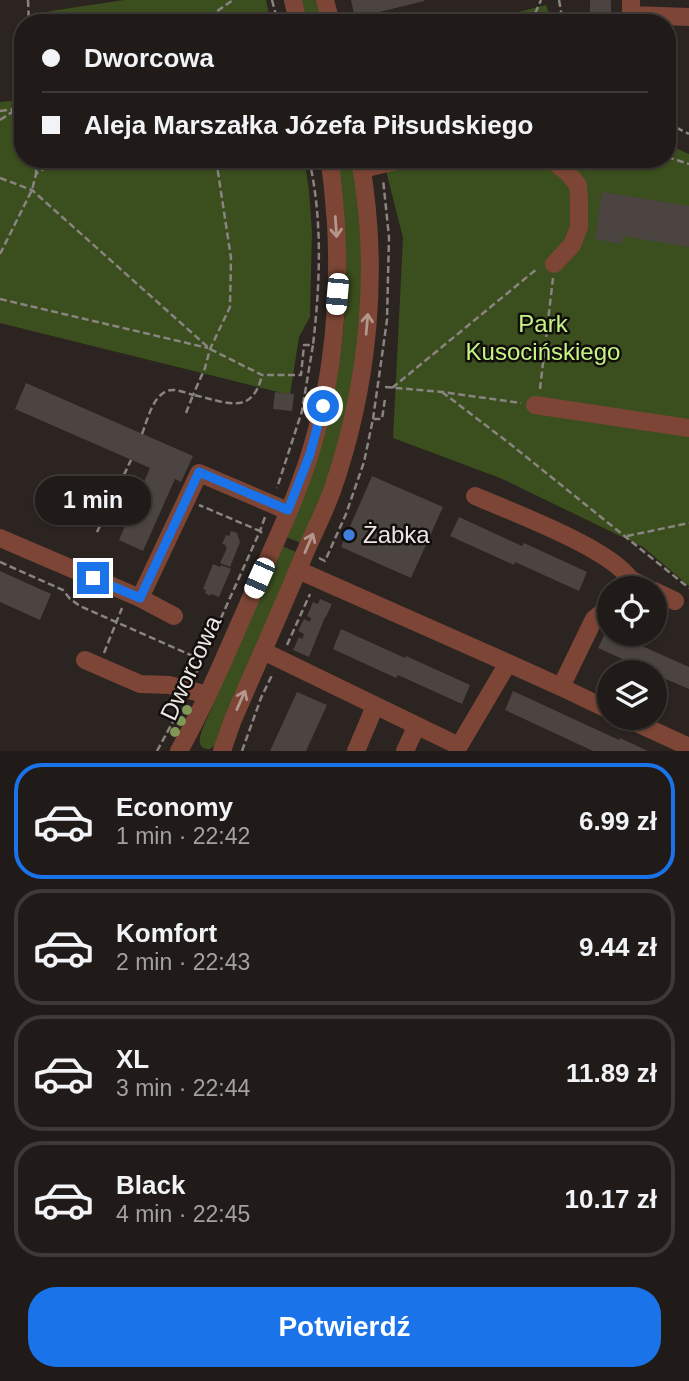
<!DOCTYPE html>
<html lang="pl">
<meta charset="utf-8">
<style>
:root{--surface:#201b18;--page:#2d2825;--text:#f1f3f6;--muted:#a2a1a2;--line:#3d3937;--accent:#1a73e8}
body{margin:0;font-family:Helvetica,sans-serif;background:var(--page);color:var(--text);height:100vh;display:flex;flex-direction:column;font-size:26px;white-space:nowrap}
*{box-sizing:border-box;margin:0}
p{font-size:23px;color:var(--muted)}
.icon{flex:none;width:38px;height:38px;fill:none;stroke:currentColor;stroke-width:2;stroke-linecap:round;stroke-linejoin:round}
.map{position:relative;height:751px;overflow:hidden}
.sheet{display:flex;flex-direction:column;background:var(--surface);flex:1}
.sheet>*{flex:none}
.top-card{position:absolute;left:14px;top:14px;width:662px;height:154px;border-radius:28px;box-shadow:0 2px 5px #0004,0 0 0 2px var(--line);display:grid;align-content:center;height:154px;padding:0 28px;background:var(--surface)}
.buttons{position:absolute;left:597px;top:576px;display:grid;gap:14px}
.buttons a{display:grid;place-items:center;width:70px;height:70px;border-radius:50%;background:var(--surface);box-shadow:0 2px 5px #0004,0 0 0 2px var(--line);font-size:35px}
.end{position:absolute;width:32px;height:32px;margin:-16px;border:9px solid #1a73e8;background:#fff;box-shadow:0 0 0 4px #fff}
.from{border-radius:50%}
.bubble{position:absolute;height:49px;border-radius:24px;background:var(--surface);box-shadow:0 2px 5px #0004,0 0 0 2px var(--line);font-size:23px;font-weight:700;line-height:49px;text-align:center}
.car{position:absolute;width:21px;height:42px;margin:-21px -10px;border-radius:9px;box-shadow:0 0 5px 2px #0007;background:linear-gradient(#fff 24%,#345 0 40%,#fff 0 76%,#345 0 86%,#fff 0)}
.top-card b{display:flex;align-items:center;gap:24px;height:66px;font-size:26px}
.top-card b+b{border-top:2px solid var(--line)}
.top-card i{width:18px;height:18px;background:var(--text)}
ul{padding:12px 0 0;list-style:none}
li{display:flex;align-items:center;gap:21px;height:116px;margin:0 14px 10px;padding:0 14px;border:4px solid var(--line);border-radius:28px}
li div{flex:1}
li b{display:block;font-size:26px}
li em{font-style:normal;font-weight:700}
li.selected{border-color:var(--accent)}
li>.icon{width:63px;height:63px;stroke-width:1.5}
.cta{display:flex;gap:14px;margin-top:auto;padding:14px 28px}
.cta a{flex:1;height:80px;border-radius:28px;background:var(--accent);color:#fff;font-size:28px;font-weight:700;line-height:80px;text-align:center}
.map>svg:first-child{display:block}
</style>
<div class="map">
<svg width="689" height="751" viewBox="0 0 689 751">
<rect width="100%" height="100%" fill="#2b2420"/>
<!-- green -->
<path fill="#3b4e1e" d="M 124,0 L 266,0 L 271,23 L 35,23 L 35,16 L 51,11 Z
M 300,0 L 316,0 L 322,23 L 305,23 Z
M 546,5 L 552,23 L 475,23 Z
M 23,100 L 23,159 L 304,159 L 309,190 L 312,232 L 310,317 L 299,337 L 290,395 L 0,323 L 0,102 Z
M 667,144 L 689,154 L 689,586 L 643,547 L 500,478 L 393,438 L 403,238 L 383,159 L 667,159 Z
M 335,159 L 353,159 C 358,200 362,241 362,283 C 362,341 348,419 329,474 C 321,497 311,520 301,543 L 286,537 L 330,408 L 342,342 L 346,302 L 345,234 Z
M 282,546 L 296,552 L 215,745 L 210,749 C 197,749 199,740 202,730 Z"/>
<!-- building -->
<path fill="#4b4440" d="M 351,0 L 424,0 L 424,1 L 355,18 Z
M 590,0 L 611,0 L 611,23 L 590,23 Z
M 602,192 L 689,206 L 689,247 L 623,236 L 622,244 L 595,239 Z
M 26,383 L 193,456 L 181,482 L 175,479 L 143,551 L 119,540 L 150,468 L 15,409 Z
M 275,392 L 294,394 L 292,411 L 273,409 Z
M 372,476 L 443,507 L 411,578 L 341,547 Z
M 459,517 L 522,546 L 524,543 L 587,572 L 579,591 L 515,562 L 514,565 L 450,536 Z
M 231,531 L 237,533 L 240,542 L 230,567 L 220,563 L 227,548 L 225,547 L 226,545 L 222,544 L 226,535 L 229,536 Z
M 213,564 L 220,567 L 221,565 L 231,569 L 219,597 L 211,594 L 210,596 L 205,593 L 206,590 L 203,589 Z
M 0,571 L 51,594 L 40,620 L 0,602 Z
M 320,599 L 332,604 L 326,617 L 325,617 L 309,657 L 293,650 L 299,637 L 302,639 L 304,634 L 298,631 L 304,619 L 310,622 L 311,618 L 307,616 L 313,602 L 318,604 Z
M 341,629 L 405,658 L 406,656 L 470,685 L 462,704 L 398,675 L 396,678 L 333,649 Z
M 607,630 L 609,631 L 609,634 L 615,634 L 689,667 L 689,689 L 654,674 L 654,672 L 651,672 L 598,648 Z
M 513,691 L 619,740 L 620,738 L 648,751 L 593,751 L 505,710 Z
M 297,692 L 327,705 L 306,751 L 270,751 Z"/>
<g fill="none" stroke-linecap="round" stroke-linejoin="round">
<!-- path -->
<path stroke="#8a8480" stroke-width="2.5" stroke-dasharray="7 3.5" stroke-linecap="butt" d="M 28,0 L 29,23
M 272,0 L 278,23
M 559,0 L 563,23
M 200,23 L 233,0
M 531,23 L 541,0
M 0,111 L 23,108
M 0,120 L 15,110
M 667,123 L 689,134
M 667,157 L 689,164
M 36,159 L 36,174
M 309,159 C 323,220 320,284 313,345
M 585,170 L 589,159
M 0,178 L 32,190 L 210,349 L 262,375 L 301,375 L 304,345 L 313,345 L 302,411 L 277,488
M 0,254 L 32,190 L 36,174 L 58,159
M 0,299 L 208,348
M 385,387 L 442,392 L 521,403
M 392,388 L 538,268
M 540,389 L 553,278
M 442,392 L 509,443 L 689,588
M 186,413 L 193,395 C 225,401 252,418 262,375
M 373,419 L 387,320 L 389,237 L 383,179
M 142,434 C 148,419 154,388 175,390 C 181,391 187,393 193,395 L 205,368 L 210,349 L 230,307 L 231,258 L 216,159
M 97,532 L 131,460
M 262,533 L 260,531 L 265,517
M 627,536 L 689,523
M 319,558 L 325,561 L 346,514 L 364,462 L 373,419 L 382,419 L 385,399
M 0,562 L 63,590 L 70,599 L 80,606 L 202,660
M 287,645 L 310,594
M 104,653 L 122,608
M 195,676 L 260,531 L 199,505
M 157,751 L 182,705
M 242,751 L 261,698 L 273,673"/>
<!-- minor -->
<path stroke="#7c4535" stroke-width="18" d="M 293,0 L 298,23
M 325,0 L 331,23
M 631,0 L 631,15 L 689,17
M 551,159 L 567,172 L 578,185 L 579,199 L 579,227 L 572,245 L 554,264
M 362,169 L 405,159
M 535,405 L 689,428
M 475,496 C 512,512 609,548 630,579
M 0,538 L 140,598 L 174,616
M 298,570 L 508,663 L 561,687
M 625,588 L 630,579 L 648,588
M 654,591 L 675,601
M 140,598 L 199,473 L 288,511
M 609,607 L 594,619 L 561,687 L 609,710
M 263,651 L 459,746 L 508,663
M 85,660 L 140,684 L 169,685 L 208,695
M 626,718 L 689,747
M 179,751 C 206,703 227,652 249,602 C 270,553 294,505 310,454 C 333,380 340,300 336,223 C 334,202 333,180 329,159
M 222,751 L 232,722 C 256,666 281,611 304,555 C 313,534 324,513 332,491 C 369,385 380,269 360,159
M 356,751 L 375,706
M 405,751 L 416,727"/>
</g>
<!-- trees -->
<g fill="#809757">
<circle cx="187" cy="710" r="5"/>
<circle cx="181" cy="721" r="5"/>
<circle cx="175" cy="732" r="5"/>
</g>
<!-- one-way arrows -->
<defs><path id="oneway-shaft" d="M-6 0H5M1.5-3L5.5 0L1.5 3" fill="none" stroke-width="1.6" stroke-linecap="round" stroke-linejoin="round" transform="scale(1.75)"/></defs>
<g stroke="#b4968c">
<use href="#oneway-shaft" transform="translate(336 227) rotate(86)"/>
<use href="#oneway-shaft" transform="translate(367 324) rotate(-85)"/>
<use href="#oneway-shaft" transform="translate(309 543) rotate(-67)"/>
<use href="#oneway-shaft" transform="translate(241 700) rotate(-66)"/>
</g>
<g fill="none" stroke-linecap="round" stroke-linejoin="round">
<!-- route -->
<path stroke="#1a73e8" stroke-width="9" d="M 93,578 L 140,598 L 199,472 L 288,510 L 310,454 L 323,406"/>
</g>
<!-- markers -->
<circle fill="#3f7fe0" stroke="#110e0c" stroke-width="2.5" cx="349" cy="535" r="7"/>
<g text-anchor="middle" stroke-width="5" stroke-linejoin="round" paint-order="stroke">
<!-- park labels -->
<g font-size="24" fill="#c6f584" stroke="#110e0c">
<text x="543" y="332">Park<tspan x="543" dy="28">Kusocińskiego</tspan></text>
</g>
<!-- poi labels -->
<g font-size="24" fill="#ebe6e3" stroke="#110e0c" text-anchor="start">
<text x="363" y="543">Żabka</text>
</g>
<!-- street labels -->
<g font-size="24" fill="#ebe6e3" stroke="#110e0c">
<text transform="translate(191 668) rotate(-65)" y="8">Dworcowa</text>
</g>
</g>
</svg>
<div class="buttons">
<a><svg class="icon" aria-label="locate" viewBox="0 0 24 24"><circle cx="12" cy="12" r="6"/><path d="M12 2v4M12 18v4M2 12h4M18 12h4"/></svg></a>
<a><svg class="icon" aria-label="layers" viewBox="0 0 24 24"><path d="M12 4l9 5-9 5-9-5zM3 14l9 5 9-5"/></svg></a>
</div>
<i class="end from" style="left:323px;top:406px"></i>
<i class="end" style="left:93px;top:578px"></i>
<div class="bubble" style="left:35px;top:476px;width:116px">1 min</div>
<i class="car" style="left:337px;top:294px;rotate:185deg"></i>
<i class="car" style="left:259px;top:578px;rotate:204deg"></i>
<div class="top-card">
<b><i class="from"></i>Dworcowa</b>
<b><i></i>Aleja Marszałka Józefa Piłsudskiego</b>
</div>
</div>
<section class="sheet">
<ul>
<li class="selected"><svg class="icon" aria-label="car" viewBox="0 0 24 24"><path d="M5 17H2v-5l4-1 3-4h7l3 4 3 1v5h-3M9 17h6M6 11h13"/><circle cx="7" cy="17" r="2"/><circle cx="17" cy="17" r="2"/></svg><div><b>Economy</b><p>1 min · 22:42</p></div><em>6.99 zł</em></li>
<li><svg class="icon" aria-label="car" viewBox="0 0 24 24"><path d="M5 17H2v-5l4-1 3-4h7l3 4 3 1v5h-3M9 17h6M6 11h13"/><circle cx="7" cy="17" r="2"/><circle cx="17" cy="17" r="2"/></svg><div><b>Komfort</b><p>2 min · 22:43</p></div><em>9.44 zł</em></li>
<li><svg class="icon" aria-label="car" viewBox="0 0 24 24"><path d="M5 17H2v-5l4-1 3-4h7l3 4 3 1v5h-3M9 17h6M6 11h13"/><circle cx="7" cy="17" r="2"/><circle cx="17" cy="17" r="2"/></svg><div><b>XL</b><p>3 min · 22:44</p></div><em>11.89 zł</em></li>
<li><svg class="icon" aria-label="car" viewBox="0 0 24 24"><path d="M5 17H2v-5l4-1 3-4h7l3 4 3 1v5h-3M9 17h6M6 11h13"/><circle cx="7" cy="17" r="2"/><circle cx="17" cy="17" r="2"/></svg><div><b>Black</b><p>4 min · 22:45</p></div><em>10.17 zł</em></li>
</ul>
<div class="cta"><a>Potwierdź</a></div>
</section>
